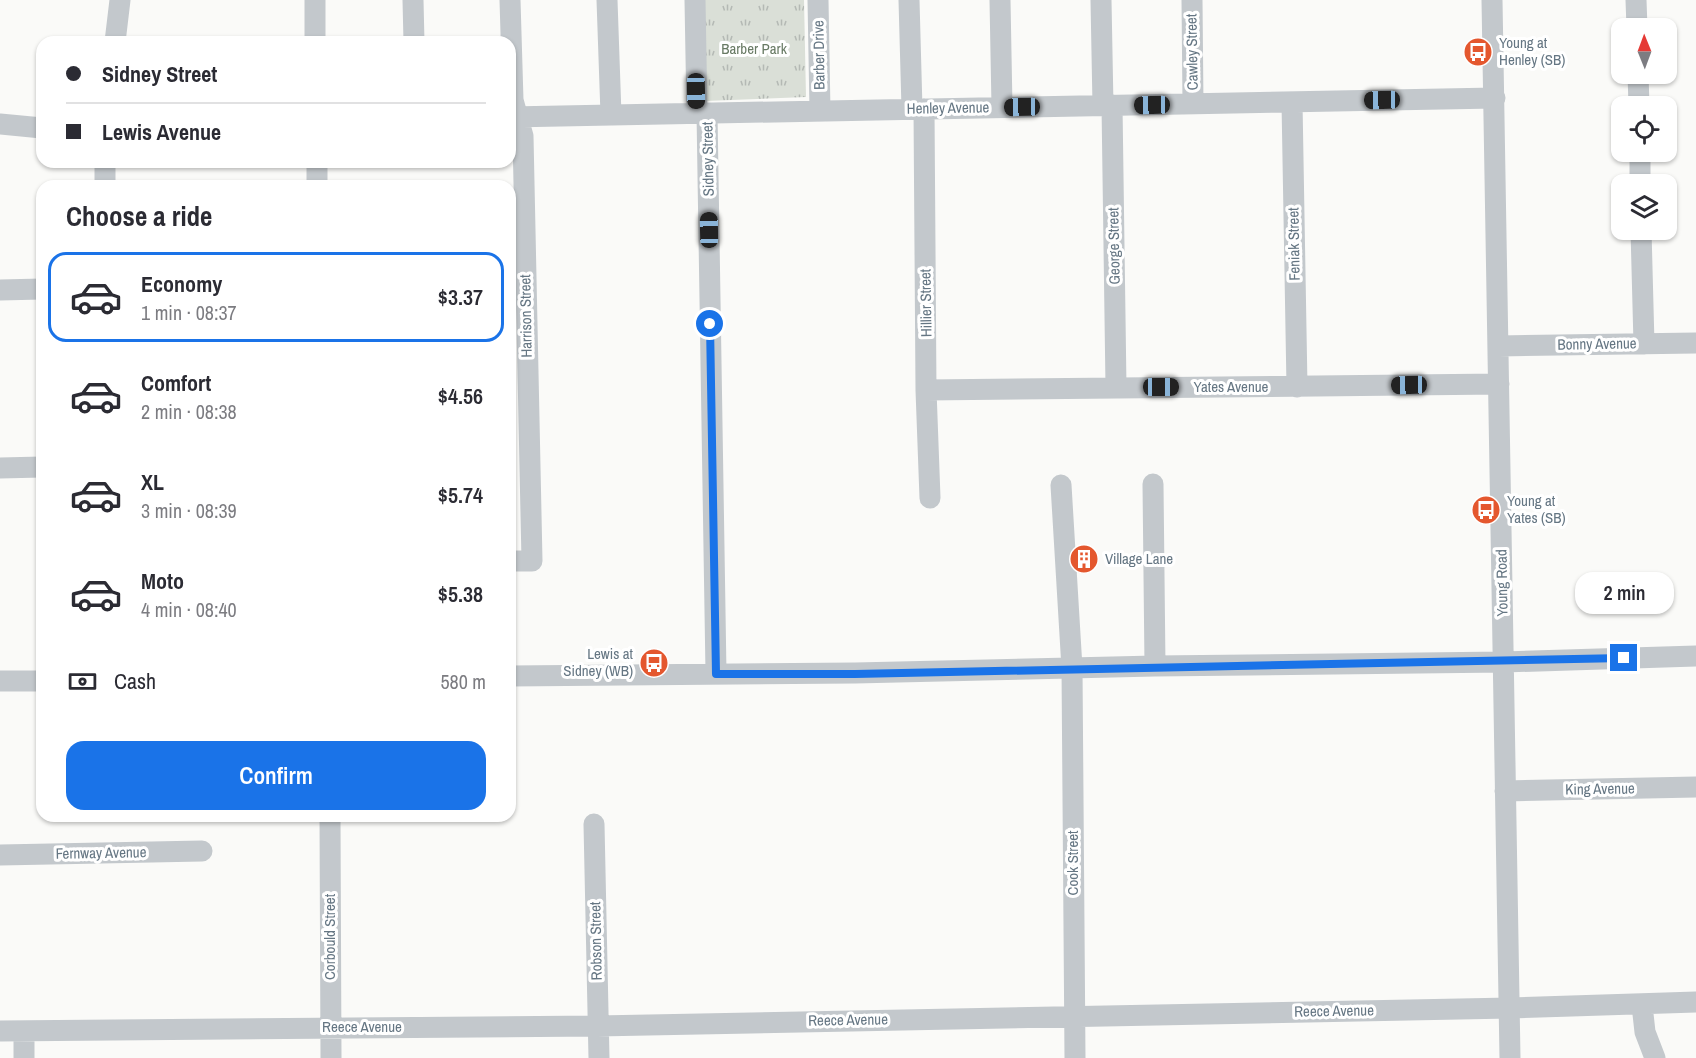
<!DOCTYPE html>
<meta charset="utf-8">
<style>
:root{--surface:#fff;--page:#f7f7f7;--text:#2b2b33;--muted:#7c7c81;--line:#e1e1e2;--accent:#1a73e8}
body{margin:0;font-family:"Archivo Narrow",sans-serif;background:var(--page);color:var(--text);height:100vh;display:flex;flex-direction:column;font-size:22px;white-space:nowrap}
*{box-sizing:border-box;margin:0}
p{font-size:20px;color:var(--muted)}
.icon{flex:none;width:33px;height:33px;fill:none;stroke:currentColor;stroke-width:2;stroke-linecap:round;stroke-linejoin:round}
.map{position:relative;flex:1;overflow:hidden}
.panel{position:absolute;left:36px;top:180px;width:480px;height:642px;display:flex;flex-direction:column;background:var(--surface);border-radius:18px;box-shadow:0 2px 4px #0004}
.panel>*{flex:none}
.hud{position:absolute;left:36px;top:36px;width:480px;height:132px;border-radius:18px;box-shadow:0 2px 4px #0004;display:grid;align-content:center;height:132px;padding:0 30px;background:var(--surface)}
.needle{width:39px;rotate:359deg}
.buttons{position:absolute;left:1611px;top:18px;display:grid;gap:12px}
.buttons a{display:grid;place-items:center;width:66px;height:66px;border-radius:12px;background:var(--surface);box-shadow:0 2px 4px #0004;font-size:30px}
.end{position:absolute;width:27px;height:27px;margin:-14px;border:8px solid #1a73e8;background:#fff;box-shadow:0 0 0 3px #fff}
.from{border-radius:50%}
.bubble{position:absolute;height:42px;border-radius:18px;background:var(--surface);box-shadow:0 2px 4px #0004;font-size:20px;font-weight:600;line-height:42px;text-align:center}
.car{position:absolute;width:18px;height:36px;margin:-18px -9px;border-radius:8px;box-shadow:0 0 4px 2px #0007;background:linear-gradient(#222 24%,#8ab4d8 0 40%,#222 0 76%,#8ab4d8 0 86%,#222 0)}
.hud b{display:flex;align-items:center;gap:21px;height:57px;font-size:22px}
.hud b+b{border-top:2px solid var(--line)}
.hud i{width:15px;height:15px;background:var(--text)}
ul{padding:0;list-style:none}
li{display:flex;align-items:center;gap:18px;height:90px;margin:0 12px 9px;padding:0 18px;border:3px solid transparent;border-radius:18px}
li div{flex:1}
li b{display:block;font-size:22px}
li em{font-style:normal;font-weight:600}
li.on{border-color:var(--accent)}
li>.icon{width:54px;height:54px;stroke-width:1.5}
h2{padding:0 30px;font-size:27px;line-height:72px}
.pay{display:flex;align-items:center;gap:15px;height:66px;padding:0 30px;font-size:22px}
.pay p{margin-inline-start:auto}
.button{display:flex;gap:12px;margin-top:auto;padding:12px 30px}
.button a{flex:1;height:69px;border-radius:18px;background:var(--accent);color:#fff;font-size:24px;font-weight:600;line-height:69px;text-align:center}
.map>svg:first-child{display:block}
</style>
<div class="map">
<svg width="1696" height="1058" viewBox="0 0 1696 1058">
<defs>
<pattern id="park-tufts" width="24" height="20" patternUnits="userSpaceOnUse" patternTransform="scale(1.5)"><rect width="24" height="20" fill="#dadfd7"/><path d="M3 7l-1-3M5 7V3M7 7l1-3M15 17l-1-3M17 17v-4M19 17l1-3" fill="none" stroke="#b4b9b4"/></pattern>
</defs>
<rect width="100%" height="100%" fill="#fafaf8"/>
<!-- park -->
<path fill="url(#park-tufts)" d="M 703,0 L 804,0 L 806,97 L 705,101 Z"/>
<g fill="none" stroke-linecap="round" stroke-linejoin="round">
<!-- minor -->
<path stroke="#c3c8cc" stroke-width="21" d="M 315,0 L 315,42
M 413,0 L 414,42
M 607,0 L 611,115
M 695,0 L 697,113
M 818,0 L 820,111
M 909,0 L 912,109
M 1000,0 L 1002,107
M 1101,0 L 1103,106
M 1192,0 L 1193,104
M 1492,0 L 1510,1058
M 1636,0 L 1637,28
M 115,42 L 120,0
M 1638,74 L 1639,106
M 1292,102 L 1297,387
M 1112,105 L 1116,387
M 924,109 L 926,390 L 930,498
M 707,113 L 716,673
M 510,117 L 1495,98
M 0,124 L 42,128
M 1640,152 L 1640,184
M 317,162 L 317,186
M 105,186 L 105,162
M 1641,230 L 1644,344
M 0,290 L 42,289
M 1499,346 L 1696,343
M 926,390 L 1499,384
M 0,468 L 42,467
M 1153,484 L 1155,666
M 1061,485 L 1072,668 L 1075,1058
M 510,561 L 532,561 L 523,136 L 513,100 L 510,0
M 510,676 L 855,673 L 1155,666 L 1504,662 L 1696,656
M 0,681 L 42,681
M 1505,791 L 1696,787
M 330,816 L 331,1058
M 594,824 L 599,1058
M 0,855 L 202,851
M 1642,1005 L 1645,1032 L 1655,1058
M 0,1031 L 597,1026 L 1510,1008 L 1696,1002
M 24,1031 L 24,1058"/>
</g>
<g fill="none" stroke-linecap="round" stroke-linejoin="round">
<!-- route -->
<path stroke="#1a73e8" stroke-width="8" d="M 710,324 L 716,674 L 855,674 L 1624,658"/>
</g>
<!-- icons -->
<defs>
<g id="bus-disc" transform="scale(1.5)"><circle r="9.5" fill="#e4572e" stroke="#fff"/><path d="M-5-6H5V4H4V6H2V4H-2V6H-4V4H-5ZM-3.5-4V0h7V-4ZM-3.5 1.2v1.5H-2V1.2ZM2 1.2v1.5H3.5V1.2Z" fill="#fff"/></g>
<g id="building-disc" transform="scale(1.5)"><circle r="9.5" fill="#e4572e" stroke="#fff"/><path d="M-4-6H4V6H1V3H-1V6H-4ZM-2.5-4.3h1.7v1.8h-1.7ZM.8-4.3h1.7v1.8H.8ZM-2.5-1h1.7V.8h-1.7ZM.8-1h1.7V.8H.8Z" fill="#fff"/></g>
</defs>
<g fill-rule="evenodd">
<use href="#bus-disc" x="1478" y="52"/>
<use href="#bus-disc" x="1486" y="510"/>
<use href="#building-disc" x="1084" y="559"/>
<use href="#bus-disc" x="654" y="663"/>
</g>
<g text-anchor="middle" stroke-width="6" stroke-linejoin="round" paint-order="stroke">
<!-- poi labels -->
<g font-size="15" fill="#657683" stroke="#fff" text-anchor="start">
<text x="1499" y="48">Young at<tspan x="1499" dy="17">Henley (SB)</tspan></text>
<text x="1507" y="506">Young at<tspan x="1507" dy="17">Yates (SB)</tspan></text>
<text x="1105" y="564">Village Lane</text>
<text x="633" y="659" text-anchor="end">Lewis at<tspan x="633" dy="17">Sidney (WB)</tspan></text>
</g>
<!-- park labels -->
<g font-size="15" fill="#687a64" stroke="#fff">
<text x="754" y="54">Barber Park</text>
</g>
<!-- street labels -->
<g font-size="15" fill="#657683" stroke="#fff">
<text transform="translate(1192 52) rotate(-91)" y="5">Cawley Street</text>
<text transform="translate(819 55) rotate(-91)" y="5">Barber Drive</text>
<text transform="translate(948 108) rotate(-1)" y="5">Henley Avenue</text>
<text transform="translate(708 159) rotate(-91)" y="5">Sidney Street</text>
<text transform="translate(1294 244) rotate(-91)" y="5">Feniak Street</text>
<text transform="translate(1114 246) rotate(-91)" y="5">George Street</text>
<text transform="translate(926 303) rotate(-91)" y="5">Hillier Street</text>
<text transform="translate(526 316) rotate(-91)" y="5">Harrison Street</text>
<text transform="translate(1597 344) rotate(-1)" y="5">Bonny Avenue</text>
<text x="1231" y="392">Yates Avenue</text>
<text transform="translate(1502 583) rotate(-91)" y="5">Young Road</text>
<text transform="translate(1600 789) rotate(-1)" y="5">King Avenue</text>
<text transform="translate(101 853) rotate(-1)" y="5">Fernway Avenue</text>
<text transform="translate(1073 863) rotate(-90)" y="5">Cook Street</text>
<text transform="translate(330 937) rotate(-90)" y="5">Corbould Street</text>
<text transform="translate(596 941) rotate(-91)" y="5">Robson Street</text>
<text transform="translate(1334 1011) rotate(-1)" y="5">Reece Avenue</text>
<text transform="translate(848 1020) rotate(-1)" y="5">Reece Avenue</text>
<text x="362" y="1032">Reece Avenue</text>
</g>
</g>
</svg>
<div class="buttons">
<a><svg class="needle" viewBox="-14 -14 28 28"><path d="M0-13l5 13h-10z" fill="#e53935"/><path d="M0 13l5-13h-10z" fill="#7c7c81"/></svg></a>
<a><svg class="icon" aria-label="locate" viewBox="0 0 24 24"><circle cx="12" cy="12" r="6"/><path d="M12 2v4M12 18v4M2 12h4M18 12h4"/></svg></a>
<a><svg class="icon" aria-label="layers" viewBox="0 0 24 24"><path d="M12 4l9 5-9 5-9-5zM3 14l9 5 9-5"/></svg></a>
</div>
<i class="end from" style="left:710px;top:324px"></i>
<i class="end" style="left:1624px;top:658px"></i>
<div class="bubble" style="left:1575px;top:572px;width:99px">2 min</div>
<i class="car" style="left:696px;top:91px;rotate:179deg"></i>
<i class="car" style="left:1382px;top:100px;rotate:269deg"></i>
<i class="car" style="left:1152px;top:105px;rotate:269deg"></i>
<i class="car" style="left:1022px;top:107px;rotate:269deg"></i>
<i class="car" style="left:709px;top:230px;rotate:359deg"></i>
<i class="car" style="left:1409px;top:385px;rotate:269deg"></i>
<i class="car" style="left:1161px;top:387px;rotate:90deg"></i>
<div class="hud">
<b><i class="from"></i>Sidney Street</b>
<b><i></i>Lewis Avenue</b>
</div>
<section class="panel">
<h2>Choose a ride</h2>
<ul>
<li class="on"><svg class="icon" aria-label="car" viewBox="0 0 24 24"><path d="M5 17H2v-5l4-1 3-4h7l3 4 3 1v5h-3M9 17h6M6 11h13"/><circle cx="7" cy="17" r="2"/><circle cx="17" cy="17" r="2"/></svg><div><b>Economy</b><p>1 min · 08:37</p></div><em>$3.37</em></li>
<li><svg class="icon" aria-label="car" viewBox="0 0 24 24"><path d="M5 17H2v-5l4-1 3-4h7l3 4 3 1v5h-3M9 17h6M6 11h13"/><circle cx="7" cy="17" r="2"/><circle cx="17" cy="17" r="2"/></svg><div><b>Comfort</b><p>2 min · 08:38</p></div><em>$4.56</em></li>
<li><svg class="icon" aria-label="car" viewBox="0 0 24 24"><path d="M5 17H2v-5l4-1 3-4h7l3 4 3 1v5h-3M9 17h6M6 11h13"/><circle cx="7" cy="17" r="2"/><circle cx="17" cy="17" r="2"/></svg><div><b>XL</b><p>3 min · 08:39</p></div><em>$5.74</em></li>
<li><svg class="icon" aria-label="car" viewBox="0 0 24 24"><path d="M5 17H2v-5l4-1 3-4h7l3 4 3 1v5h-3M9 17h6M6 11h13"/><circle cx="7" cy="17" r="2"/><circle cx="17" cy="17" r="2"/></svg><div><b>Moto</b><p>4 min · 08:40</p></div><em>$5.38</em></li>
</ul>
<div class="pay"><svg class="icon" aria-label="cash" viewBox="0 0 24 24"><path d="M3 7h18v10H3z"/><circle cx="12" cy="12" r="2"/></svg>Cash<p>580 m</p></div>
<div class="button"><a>Confirm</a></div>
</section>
</div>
